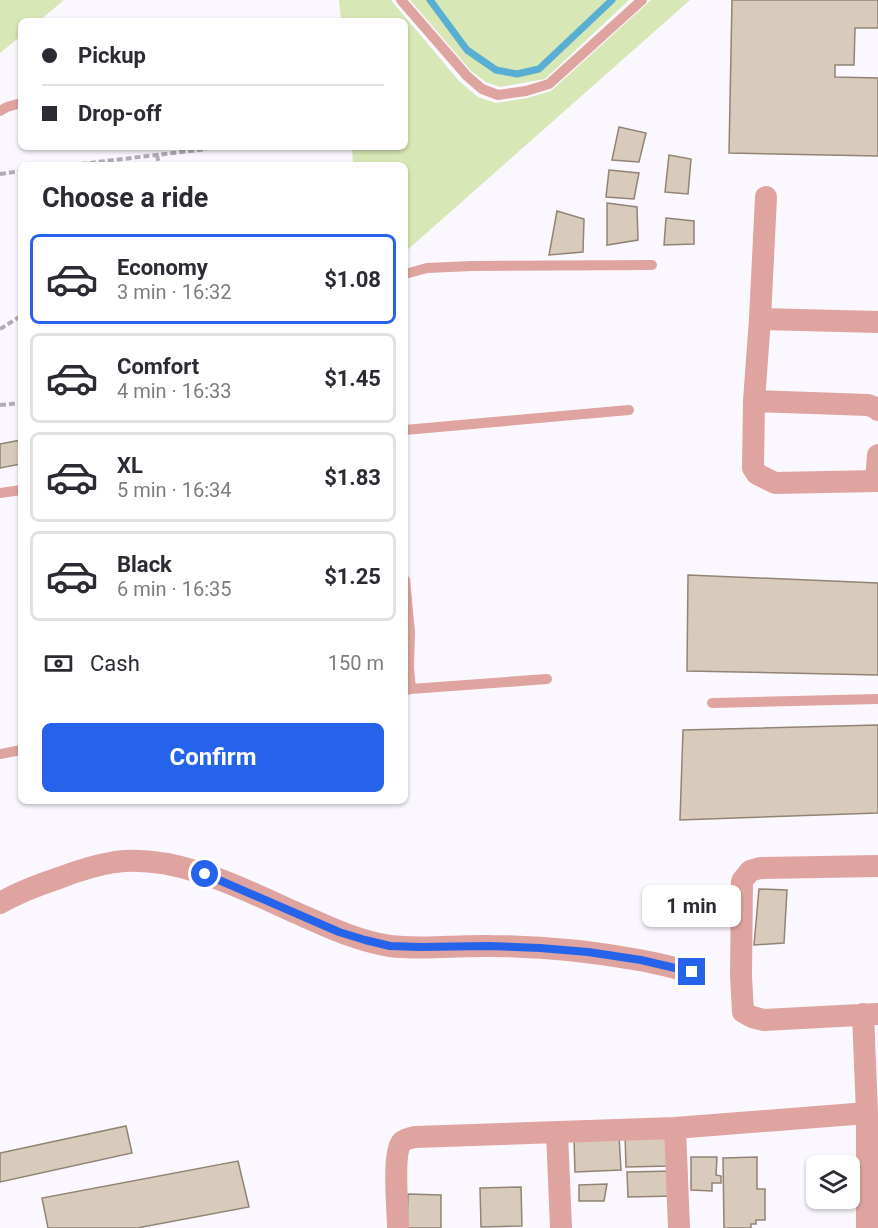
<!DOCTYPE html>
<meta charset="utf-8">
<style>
:root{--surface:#fff;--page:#f2f2f3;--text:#2b2b33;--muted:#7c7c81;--line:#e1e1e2;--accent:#2563eb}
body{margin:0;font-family:Roboto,sans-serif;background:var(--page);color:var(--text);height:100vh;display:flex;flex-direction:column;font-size:22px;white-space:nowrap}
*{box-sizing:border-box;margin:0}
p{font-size:20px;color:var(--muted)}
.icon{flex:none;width:33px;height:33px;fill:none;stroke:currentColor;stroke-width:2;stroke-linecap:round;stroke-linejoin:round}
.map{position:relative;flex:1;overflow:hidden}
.panel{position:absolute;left:18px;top:162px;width:390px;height:642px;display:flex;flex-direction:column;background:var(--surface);border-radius:9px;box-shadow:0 2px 4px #0004}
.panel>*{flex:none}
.top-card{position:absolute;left:18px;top:18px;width:390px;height:132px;border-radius:9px;box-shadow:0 2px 4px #0004;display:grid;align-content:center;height:132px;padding:0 24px;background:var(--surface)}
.controls{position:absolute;left:806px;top:1155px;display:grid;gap:12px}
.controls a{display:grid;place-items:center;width:54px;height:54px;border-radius:9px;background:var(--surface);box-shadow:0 2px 4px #0004;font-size:30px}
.end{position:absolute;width:27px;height:27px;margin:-14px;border:8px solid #2563eb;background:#fff;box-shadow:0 0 0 3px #fff}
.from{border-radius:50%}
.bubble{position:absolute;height:42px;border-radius:9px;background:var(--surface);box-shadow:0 2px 4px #0004;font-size:20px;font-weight:700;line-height:42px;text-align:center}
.top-card b{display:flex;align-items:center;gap:21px;height:57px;font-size:22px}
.top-card b+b{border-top:2px solid var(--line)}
.top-card i{width:15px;height:15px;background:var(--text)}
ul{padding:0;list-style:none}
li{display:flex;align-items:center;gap:18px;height:90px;margin:0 12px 9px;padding:0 12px;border:3px solid var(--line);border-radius:9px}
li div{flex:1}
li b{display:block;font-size:22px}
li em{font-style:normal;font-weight:700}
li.on{border-color:var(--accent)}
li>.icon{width:54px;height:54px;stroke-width:1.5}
h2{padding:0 24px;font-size:27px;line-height:72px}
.pay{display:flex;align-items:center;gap:15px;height:66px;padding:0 24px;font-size:22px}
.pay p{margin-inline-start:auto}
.button{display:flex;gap:12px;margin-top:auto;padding:12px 24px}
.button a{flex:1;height:69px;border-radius:9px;background:var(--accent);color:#fff;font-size:24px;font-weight:700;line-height:69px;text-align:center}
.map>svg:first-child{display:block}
</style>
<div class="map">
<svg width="878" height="1228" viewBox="0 0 878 1228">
<rect width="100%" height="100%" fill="#fbf7fe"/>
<!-- green -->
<path fill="#d8e7b6" d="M 0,0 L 64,0 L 39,21 L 21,21 L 21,36 L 0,53 Z
M 339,0 L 391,0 L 459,81 L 478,97 L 496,103 L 527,98 L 551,91 L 651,0 L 690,0 L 405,252 L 405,165 L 353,165 L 352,147 L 405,147 L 405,21 L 341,21 Z
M 410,0 L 629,0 L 545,79 L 500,87 L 486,82 L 471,71 Z"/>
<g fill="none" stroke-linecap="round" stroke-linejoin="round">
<!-- stream -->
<path stroke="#58aed3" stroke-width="7" d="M 430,0 L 467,50 L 496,70 L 517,74 L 539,69 L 612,0"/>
</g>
<!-- building -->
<path fill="#d9cbbb" stroke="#918474" stroke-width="1.5" d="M 732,0 L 878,0 L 878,28 L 855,28 L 854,65 L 835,65 L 835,77 L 878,78 L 878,156 L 729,153 Z
M 619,127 L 646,133 L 639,162 L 612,160 Z
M 669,155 L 691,159 L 688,194 L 665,192 Z
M 609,170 L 639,173 L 634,199 L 606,197 Z
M 607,203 L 637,207 L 638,240 L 607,245 Z
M 557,211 L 584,219 L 583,252 L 549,255 Z
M 666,218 L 694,221 L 694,244 L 664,245 Z
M 21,440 L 21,464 L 0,468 L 0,444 Z
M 688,575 L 878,583 L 878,675 L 687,671 Z
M 878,725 L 878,813 L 680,820 L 683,730 Z
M 759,889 L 787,890 L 784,943 L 754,945 Z
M 126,1126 L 132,1153 L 0,1182 L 0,1153 Z
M 625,1133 L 670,1133 L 670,1166 L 626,1167 Z
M 619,1136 L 621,1170 L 575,1172 L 574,1138 Z
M 691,1157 L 717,1157 L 716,1175 L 721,1176 L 721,1183 L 712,1183 L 712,1191 L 691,1190 Z
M 757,1157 L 757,1189 L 765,1189 L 765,1220 L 756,1220 L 756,1224 L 751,1224 L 751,1228 L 724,1228 L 723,1158 Z
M 238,1161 L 249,1207 L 137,1228 L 48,1228 L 42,1198 Z
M 674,1171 L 675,1196 L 628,1197 L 627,1172 Z
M 607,1184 L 604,1201 L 579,1201 L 579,1185 Z
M 521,1187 L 522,1226 L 481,1227 L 480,1188 Z
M 408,1194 L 441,1195 L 441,1228 L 407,1228 Z"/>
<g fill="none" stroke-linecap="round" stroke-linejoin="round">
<!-- path -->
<path stroke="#b0acb3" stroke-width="4" stroke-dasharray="6 3" stroke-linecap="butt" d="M 157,155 L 159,165
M 72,165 L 207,149
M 0,174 L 21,171
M 0,329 L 21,316
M 0,405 L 21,403"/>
<!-- lane -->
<path stroke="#dfa49f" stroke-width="10" d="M 401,0 L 467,76 L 482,89 L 498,95 L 526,91 L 549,84 L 642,0
M 0,111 L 7,107 L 21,103
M 405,274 L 427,268 L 472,266 L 652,265
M 405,430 L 629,410
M 0,493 L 21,490
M 405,580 L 410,632 L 409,668 L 411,689 L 405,690
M 411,689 L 547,679
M 712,703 L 878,699
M 0,754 L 21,750"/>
<!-- street -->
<path stroke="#dfa49f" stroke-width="22" d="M 766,197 L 760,319 L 754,401 L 753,468 L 757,474 L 775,483 L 878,481
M 760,319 L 878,322
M 754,401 L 868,405 L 876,408 L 878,410
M 876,481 L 878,455
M 878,866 L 760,868 L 750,871 L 742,881 L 741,976 L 743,1012 L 752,1017 L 764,1020 L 878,1014
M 0,903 C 19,892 38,885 59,878 C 77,871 96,865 115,862 C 175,854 239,887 292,911 C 324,925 356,941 390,946 C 423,950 457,945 490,946 C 540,946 590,951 639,960 C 657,963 675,968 692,972
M 863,1014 L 867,1113 L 867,1228
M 675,1128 L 679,1228
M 557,1132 L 561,1228
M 398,1228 C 398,1211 392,1153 402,1142 C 405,1139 410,1138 415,1137 L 675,1128 L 867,1113"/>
</g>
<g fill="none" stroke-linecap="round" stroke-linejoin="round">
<!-- route -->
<path stroke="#2563eb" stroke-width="8" d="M 205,874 L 339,932 L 365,940 L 390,946 L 420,947 L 489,946 L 540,948 L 588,952 L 641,960 L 692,972"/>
</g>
</svg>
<div class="controls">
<a><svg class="icon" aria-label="layers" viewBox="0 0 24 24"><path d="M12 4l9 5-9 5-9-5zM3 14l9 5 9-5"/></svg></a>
</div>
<i class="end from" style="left:205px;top:874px"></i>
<i class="end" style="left:692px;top:972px"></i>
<div class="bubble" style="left:642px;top:885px;width:99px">1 min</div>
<div class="top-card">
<b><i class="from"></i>Pickup</b>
<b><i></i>Drop-off</b>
</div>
<section class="panel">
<h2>Choose a ride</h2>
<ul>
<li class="on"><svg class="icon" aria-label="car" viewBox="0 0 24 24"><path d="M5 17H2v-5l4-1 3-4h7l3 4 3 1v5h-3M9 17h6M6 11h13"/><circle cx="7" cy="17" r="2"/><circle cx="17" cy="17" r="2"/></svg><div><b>Economy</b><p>3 min · 16:32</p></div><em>$1.08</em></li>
<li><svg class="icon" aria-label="car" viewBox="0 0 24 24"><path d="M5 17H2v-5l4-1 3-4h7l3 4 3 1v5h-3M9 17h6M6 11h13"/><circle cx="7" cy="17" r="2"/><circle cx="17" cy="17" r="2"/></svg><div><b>Comfort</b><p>4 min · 16:33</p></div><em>$1.45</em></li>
<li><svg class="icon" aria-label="car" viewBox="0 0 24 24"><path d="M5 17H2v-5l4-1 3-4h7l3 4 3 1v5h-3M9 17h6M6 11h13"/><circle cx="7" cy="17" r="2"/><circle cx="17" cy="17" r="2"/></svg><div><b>XL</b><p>5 min · 16:34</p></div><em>$1.83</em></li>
<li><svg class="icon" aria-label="car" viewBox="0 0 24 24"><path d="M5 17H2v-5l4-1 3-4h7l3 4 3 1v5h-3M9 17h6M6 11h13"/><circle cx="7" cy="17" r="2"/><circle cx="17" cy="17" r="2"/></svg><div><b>Black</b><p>6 min · 16:35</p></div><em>$1.25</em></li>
</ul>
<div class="pay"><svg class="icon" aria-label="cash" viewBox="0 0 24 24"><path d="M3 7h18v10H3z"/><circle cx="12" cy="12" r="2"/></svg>Cash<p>150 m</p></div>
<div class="button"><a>Confirm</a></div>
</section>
</div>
